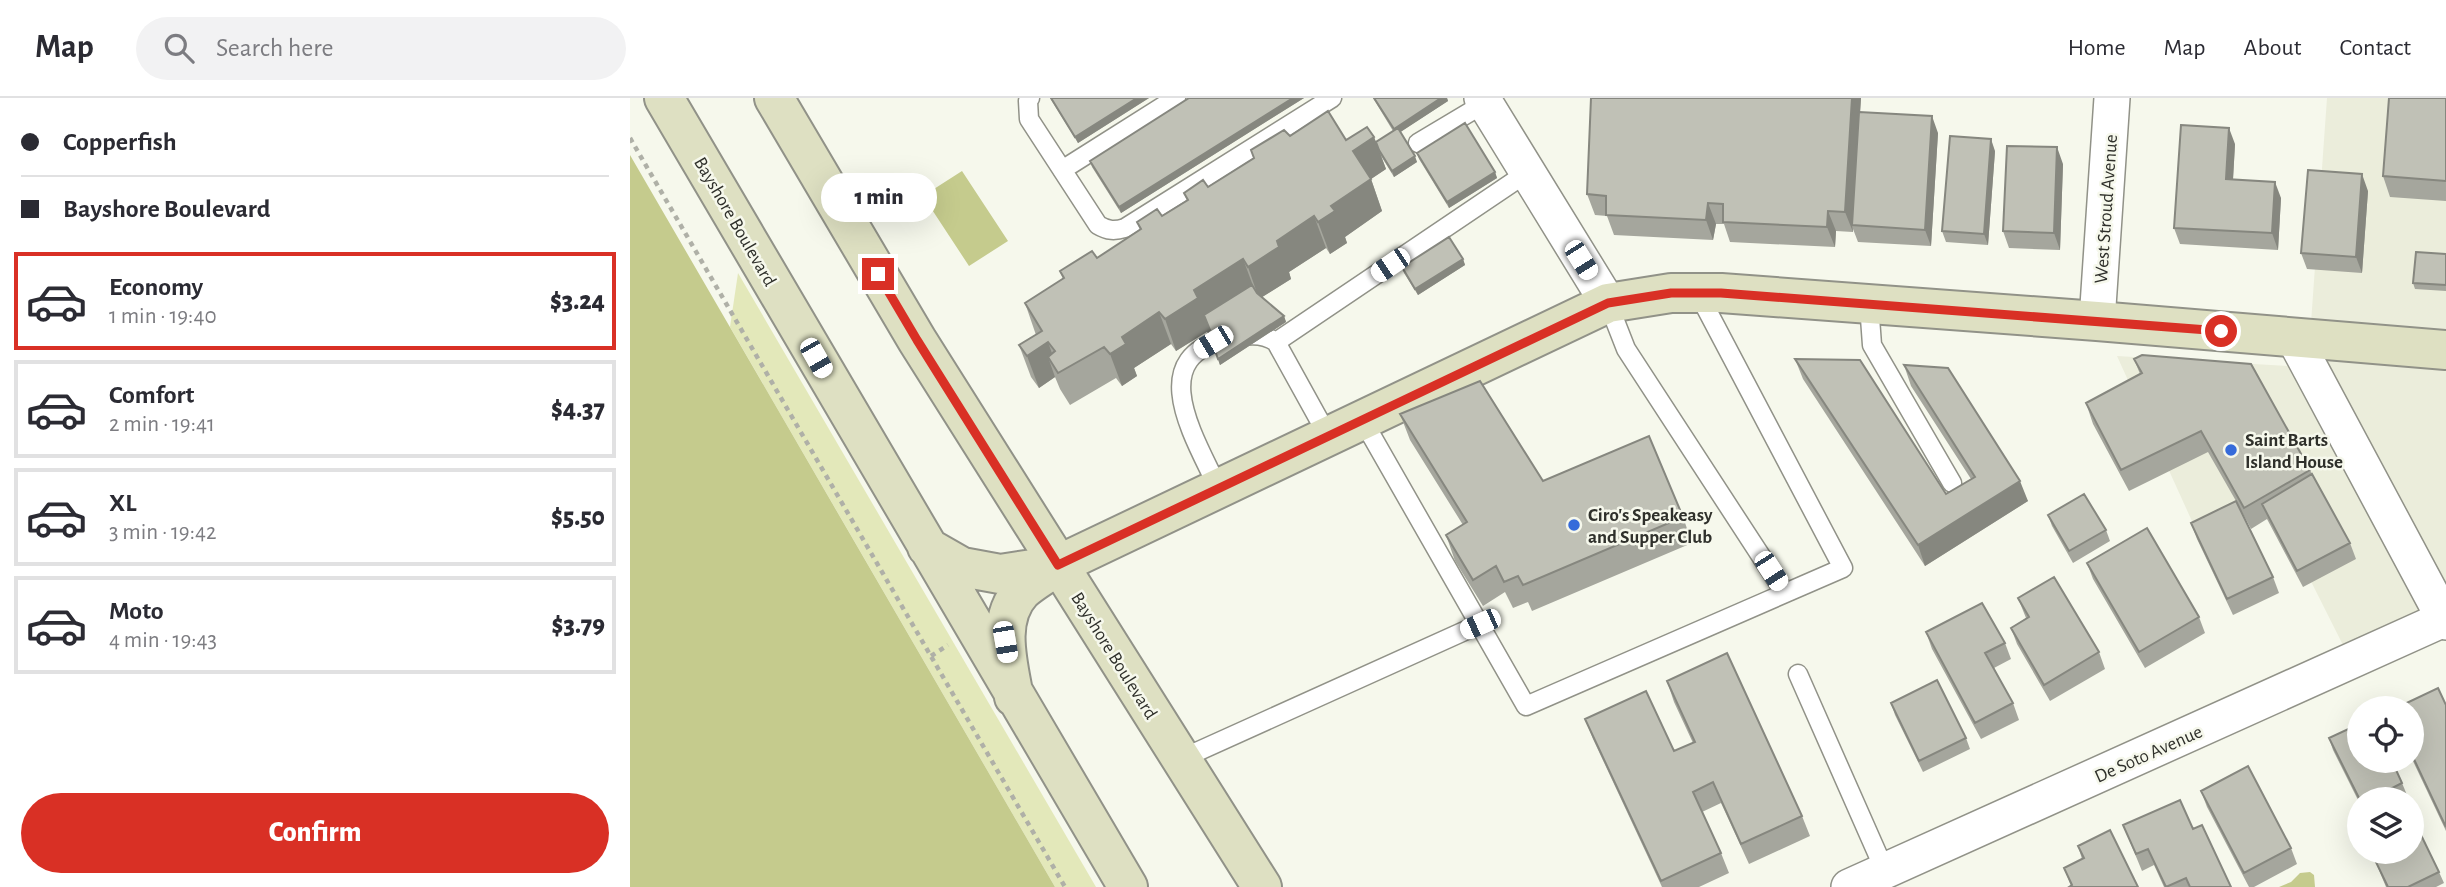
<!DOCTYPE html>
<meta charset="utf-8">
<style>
:root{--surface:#fff;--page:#f2f2f3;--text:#2b2b33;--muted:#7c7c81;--line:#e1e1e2;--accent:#d93025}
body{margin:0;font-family:"Alegreya Sans",sans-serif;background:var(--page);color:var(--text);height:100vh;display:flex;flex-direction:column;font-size:26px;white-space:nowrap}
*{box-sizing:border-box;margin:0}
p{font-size:23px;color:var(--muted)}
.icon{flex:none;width:38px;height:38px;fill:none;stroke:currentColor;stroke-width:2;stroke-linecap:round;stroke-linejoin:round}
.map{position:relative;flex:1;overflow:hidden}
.sheet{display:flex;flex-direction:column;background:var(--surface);width:630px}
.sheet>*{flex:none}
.guide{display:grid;align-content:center;height:154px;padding:0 21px;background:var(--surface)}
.fabs{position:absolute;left:1717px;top:598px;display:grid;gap:14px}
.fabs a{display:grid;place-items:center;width:77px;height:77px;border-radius:50%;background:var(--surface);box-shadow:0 7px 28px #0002;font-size:35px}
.end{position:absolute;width:32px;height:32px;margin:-16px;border:9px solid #d93025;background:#fff;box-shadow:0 0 0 4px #fff}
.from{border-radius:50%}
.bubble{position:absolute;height:49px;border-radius:24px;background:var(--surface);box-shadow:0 7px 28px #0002;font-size:23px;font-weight:800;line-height:49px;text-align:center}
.car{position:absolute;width:21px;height:42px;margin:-21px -10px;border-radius:9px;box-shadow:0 0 5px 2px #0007;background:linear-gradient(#fff 24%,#345 0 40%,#fff 0 76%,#345 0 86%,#fff 0)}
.guide b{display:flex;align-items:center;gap:24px;height:66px;font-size:26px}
.guide b+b{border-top:2px solid var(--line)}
.guide i{width:18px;height:18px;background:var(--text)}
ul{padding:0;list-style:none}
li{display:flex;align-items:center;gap:21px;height:98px;margin:0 14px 10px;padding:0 7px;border:4px solid var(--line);border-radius:0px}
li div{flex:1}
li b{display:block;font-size:26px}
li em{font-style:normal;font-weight:800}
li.on{border-color:var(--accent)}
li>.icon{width:63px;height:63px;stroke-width:1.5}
.cta{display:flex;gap:14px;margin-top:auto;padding:14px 21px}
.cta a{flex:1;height:80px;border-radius:42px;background:var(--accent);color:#fff;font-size:28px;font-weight:800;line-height:80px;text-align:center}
header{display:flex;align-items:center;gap:42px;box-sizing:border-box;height:98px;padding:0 35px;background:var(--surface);border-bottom:2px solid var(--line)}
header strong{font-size:33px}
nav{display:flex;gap:38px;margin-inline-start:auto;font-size:24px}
.search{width:490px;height:63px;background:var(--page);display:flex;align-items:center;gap:18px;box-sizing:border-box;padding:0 24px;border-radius:38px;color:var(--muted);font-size:26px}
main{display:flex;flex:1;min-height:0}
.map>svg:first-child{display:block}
</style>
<header>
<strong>Map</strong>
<div class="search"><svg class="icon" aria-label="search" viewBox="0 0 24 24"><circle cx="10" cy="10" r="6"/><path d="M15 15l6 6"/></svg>Search here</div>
<nav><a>Home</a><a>Map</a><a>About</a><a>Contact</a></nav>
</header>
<main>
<section class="sheet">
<div class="guide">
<b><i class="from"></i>Copperfish</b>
<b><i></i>Bayshore Boulevard</b>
</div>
<ul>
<li class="on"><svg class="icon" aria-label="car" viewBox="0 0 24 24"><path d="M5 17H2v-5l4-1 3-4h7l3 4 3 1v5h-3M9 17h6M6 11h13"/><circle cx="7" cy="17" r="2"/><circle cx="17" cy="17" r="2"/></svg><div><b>Economy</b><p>1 min · 19:40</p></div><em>$3.24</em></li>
<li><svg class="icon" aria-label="car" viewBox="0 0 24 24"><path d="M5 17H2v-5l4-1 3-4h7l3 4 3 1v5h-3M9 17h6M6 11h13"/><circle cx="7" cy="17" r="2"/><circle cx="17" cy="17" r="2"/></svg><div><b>Comfort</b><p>2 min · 19:41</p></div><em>$4.37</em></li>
<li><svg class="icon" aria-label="car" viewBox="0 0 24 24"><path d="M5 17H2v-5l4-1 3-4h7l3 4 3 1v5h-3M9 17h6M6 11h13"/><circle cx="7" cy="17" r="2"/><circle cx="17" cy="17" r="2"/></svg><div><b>XL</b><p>3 min · 19:42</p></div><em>$5.50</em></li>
<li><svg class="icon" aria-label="car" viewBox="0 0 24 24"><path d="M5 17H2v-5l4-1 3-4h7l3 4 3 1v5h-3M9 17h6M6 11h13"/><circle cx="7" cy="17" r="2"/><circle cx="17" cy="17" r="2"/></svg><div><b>Moto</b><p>4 min · 19:43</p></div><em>$3.79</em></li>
</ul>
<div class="cta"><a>Confirm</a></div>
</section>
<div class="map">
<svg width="1816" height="789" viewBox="0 0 1816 789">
<rect width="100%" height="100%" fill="#f6f8ec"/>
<!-- built -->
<path fill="#ebeddb" d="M 1697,0 L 1816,0 L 1816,237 L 1681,225 Z
M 1487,258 L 1660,268 L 1795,515 L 1717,555 L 1644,410 L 1571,443 Z
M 1694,258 L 1816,268 L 1816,488 Z"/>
<!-- green -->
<path fill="#e3e8ba" d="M 108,175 L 466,789 L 425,789 L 100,229 Z"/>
<!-- water -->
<path fill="#c5cb8d" d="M 0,57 L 425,789 L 0,789 Z
M 332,73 L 378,143 L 339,168 L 293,98 Z
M 1680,774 L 1684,777 L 1685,789 L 1649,789 L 1661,784 L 1670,775 Z"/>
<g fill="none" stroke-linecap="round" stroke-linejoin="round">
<!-- service casing -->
<g stroke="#919288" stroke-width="21">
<path id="service" d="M 400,0 L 398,3 L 399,21 L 468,127 C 478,133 485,133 495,130 L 702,0
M 788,45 L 855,5
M 432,72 L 546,0
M 978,205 L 996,251 L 1155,495
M 1239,206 L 1242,247 L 1322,385
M 646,244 L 898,74
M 732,321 L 896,608 L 1213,470 L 1068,195
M 588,390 C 568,345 513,261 594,242 C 612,238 629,233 646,244 L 698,338
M 1168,576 L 1255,773
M 551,661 L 850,526"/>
</g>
<!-- minor casing -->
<g stroke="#919288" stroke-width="38">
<path id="minor" d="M 852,0 L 978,205
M 1467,223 L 1482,0
M 1664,240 L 1816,524
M 1219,789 L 1816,520"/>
</g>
<!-- secondary casing -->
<g stroke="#919288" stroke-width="42">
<path id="secondary" d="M 34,0 L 498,789
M 144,0 L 287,242 L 632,789
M 297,449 L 332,469 L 370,476 L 423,468
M 384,599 C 378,566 365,521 392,493 C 403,483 417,476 428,467 L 978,205 L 1041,195 L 1091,195 L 1467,223 L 1816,252"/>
</g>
<!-- path -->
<path stroke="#afb0a7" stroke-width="4.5" stroke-dasharray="5 5" stroke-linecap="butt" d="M 0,40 L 435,789
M 301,558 L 318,547"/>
<!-- service -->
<use href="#service" stroke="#fff" stroke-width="18"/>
<!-- minor -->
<use href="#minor" stroke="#fff" stroke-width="35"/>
<!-- secondary -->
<use href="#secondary" stroke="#dee0c2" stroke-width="38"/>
</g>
<!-- wall -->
<path fill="#a5a69d" d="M 420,0 L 519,0 L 448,45 Z
M 559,0 L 674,0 L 491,115 L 462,69 L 460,63 Z
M 743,0 L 817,0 L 818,3 L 770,34 L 787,64 L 764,79 L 751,58 L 756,71 L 741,81 L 752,113 L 715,139 L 717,145 L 700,156 L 696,150 L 659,174 L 661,181 L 632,199 L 654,218 L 656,224 L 590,267 L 578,233 L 546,253 L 541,246 L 504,270 L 507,278 L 492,288 L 486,280 L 440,307 L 430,291 L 425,279 L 409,290 L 401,279 L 389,247 L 406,237 L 395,205 L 433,181 L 430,173 L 467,160 L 510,132 L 507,124 L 532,118 L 557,103 L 554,95 L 578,89 L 660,38 L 716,42 L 744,39 L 746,44 L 763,33 Z
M 961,0 L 1231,0 L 1230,14 L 1308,35 L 1301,148 L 1228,144 L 1223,131 L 1223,134 L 1206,133 L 1205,149 L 1100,144 L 1094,126 L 1086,126 L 1083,142 L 984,137 L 977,118 L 965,117 L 957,96 Z
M 1816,0 L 1816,103 L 1760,99 L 1753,78 Z
M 1605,46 L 1603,82 L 1651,100 L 1648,152 L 1550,146 L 1544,130 Z
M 1365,53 L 1358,147 L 1316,144 L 1312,133 Z
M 787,55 L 865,74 L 867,80 L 819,110 L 789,61 Z
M 1433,66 L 1430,152 L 1379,150 L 1373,133 Z
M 1738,93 L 1732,175 L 1677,171 L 1671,155 Z
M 1816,156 L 1816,193 L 1785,191 L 1783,185 Z
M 833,161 L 835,167 L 788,197 L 774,175 L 772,169 Z
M 1165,261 L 1316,396 L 1341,381 L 1281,288 L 1274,267 L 1398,403 L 1295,468 L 1173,281 Z
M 1504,261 L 1680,372 L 1720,445 L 1726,461 L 1673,489 L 1637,421 L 1621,431 L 1611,412 L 1643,479 L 1649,495 L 1603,517 L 1567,441 L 1561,425 L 1606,403 L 1578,354 L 1499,393 L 1463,326 L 1456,305 L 1510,276 Z
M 770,316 L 913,383 L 1053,419 L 1062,445 L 902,513 L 898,504 L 883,510 L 875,494 L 853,508 L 825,463 L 816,437 L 833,427 L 780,342 Z
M 1418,417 L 1476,432 L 1480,443 L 1443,465 L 1422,428 Z
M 1457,465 L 1569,519 L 1575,535 L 1515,570 L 1463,481 Z
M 1388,500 L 1469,554 L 1475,571 L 1420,603 L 1387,546 L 1381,530 L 1396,520 Z
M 1296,534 L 1375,545 L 1381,561 L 1364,570 L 1383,605 L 1389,622 L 1351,641 L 1302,551 Z
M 1037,583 L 1172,718 L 1180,738 L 1119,766 L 1091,705 L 1072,714 L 1091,755 L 1099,775 L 1069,789 L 1032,789 L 963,641 L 955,621 L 1044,653 L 1063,645 L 1044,604 Z
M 1261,605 L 1336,640 L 1340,651 L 1293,674 L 1265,617 Z
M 1816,607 L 1816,733 L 1782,661 L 1782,611 Z
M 1699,640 L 1772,685 L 1777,697 L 1767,702 L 1729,702 L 1729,704 L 1703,652 Z
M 1571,693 L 1661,750 L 1667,766 L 1624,789 L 1619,789 L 1577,709 Z
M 1493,727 L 1563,731 L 1601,789 L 1534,789 L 1524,767 L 1512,773 Z
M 1448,748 L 1508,789 L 1441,788 L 1434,770 L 1452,761 Z
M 1744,760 L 1809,774 L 1814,785 L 1806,789 L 1756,789 Z"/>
<!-- shaded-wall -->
<path fill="#86877f" d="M 507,0 L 519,0 L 448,45 L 445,39 Z
M 663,0 L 674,0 L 491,115 L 489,109 Z
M 811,0 L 817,0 L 818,3 L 766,37 L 764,31 Z
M 1222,0 L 1231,0 L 1223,127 L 1222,127 L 1223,134 L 1215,114 Z
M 1302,18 L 1308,35 L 1301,148 L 1295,132 Z
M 1599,30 L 1605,46 L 1602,98 L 1596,81 Z
M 744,39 L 756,71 L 735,85 L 723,53 Z
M 1361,41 L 1365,53 L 1358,147 L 1354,136 Z
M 1427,49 L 1433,66 L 1430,152 L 1424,135 Z
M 785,58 L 787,64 L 764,79 L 762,73 Z
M 865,74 L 867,80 L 819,110 L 817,104 Z
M 1732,76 L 1738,93 L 1732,175 L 1726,159 Z
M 741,81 L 752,113 L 715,139 L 717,145 L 700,156 L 688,124 L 701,108 Z
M 1645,84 L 1651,100 L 1648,152 L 1642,135 Z
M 1078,105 L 1086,126 L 1083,142 L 1076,122 Z
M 1198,113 L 1206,133 L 1205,149 L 1197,129 Z
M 684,118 L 696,150 L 659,174 L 661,181 L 629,201 L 618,169 L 647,143 Z
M 613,161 L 625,193 L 580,232 L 546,253 L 535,221 L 564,192 Z
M 833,161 L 835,167 L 788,197 L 785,191 Z
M 529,214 L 541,246 L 504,270 L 507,278 L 492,288 L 480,256 L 492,239 Z
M 654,218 L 656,224 L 590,267 L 588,261 Z
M 418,244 L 429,275 L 418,259 L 425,279 L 409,290 L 397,258 Z
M 1390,383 L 1398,403 L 1295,468 L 1288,447 Z"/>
<!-- building -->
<path fill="#c0c1b6" stroke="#86877f" stroke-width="2" d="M 421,0 L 507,0 L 445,39 Z
M 559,0 L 663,0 L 489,109 L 460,63 Z
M 744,0 L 811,0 L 764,31 Z
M 961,0 L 1222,0 L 1215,114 L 1198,113 L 1197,129 L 1093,124 L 1093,106 L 1078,105 L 1076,122 L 976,117 L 976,98 L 957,96 Z
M 1759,0 L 1816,0 L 1816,83 L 1753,78 Z
M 698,13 L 716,42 L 737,29 L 744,39 L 723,53 L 741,81 L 701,108 L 705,113 L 688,124 L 684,118 L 647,143 L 649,149 L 618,169 L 613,161 L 564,192 L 568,200 L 535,221 L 529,214 L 492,239 L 496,246 L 480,256 L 474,249 L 428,275 L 418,259 L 425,253 L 418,244 L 397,258 L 389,247 L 412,233 L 395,205 L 434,180 L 430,173 L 462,153 L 467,160 L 511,131 L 507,124 L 527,111 L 532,118 L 558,102 L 554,95 L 573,82 L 578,89 L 624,60 L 621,52 L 654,32 L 660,38 Z
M 1229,14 L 1302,18 L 1295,132 L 1222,127 Z
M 835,25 L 865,74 L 817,104 L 787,55 Z
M 1551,27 L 1599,30 L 1596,81 L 1645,84 L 1642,135 L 1544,130 Z
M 768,30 L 785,58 L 762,73 L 749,52 L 746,44 Z
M 1320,38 L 1361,41 L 1354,136 L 1312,133 Z
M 1377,48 L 1427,49 L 1424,135 L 1373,133 Z
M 1678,72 L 1732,76 L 1726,159 L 1671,155 Z
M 819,139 L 833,161 L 785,191 L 772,169 Z
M 1786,154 L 1816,156 L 1816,187 L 1783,185 Z
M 622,187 L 627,195 L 654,218 L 588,261 L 578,233 L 580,232 L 574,217 Z
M 1512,257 L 1621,266 L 1680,372 L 1614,410 L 1571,333 L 1491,372 L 1456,305 L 1512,275 L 1504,261 Z
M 1165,261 L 1230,262 L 1316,396 L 1345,379 L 1274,267 L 1318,270 L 1390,383 L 1288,447 Z
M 850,283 L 913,383 L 1019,338 L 1053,419 L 893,487 L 888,478 L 874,484 L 866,468 L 843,482 L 816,437 L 837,424 L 770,316 Z
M 1682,376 L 1720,445 L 1667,473 L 1632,406 Z
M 1454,396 L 1476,432 L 1439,453 L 1418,417 Z
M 1606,403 L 1643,479 L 1597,501 L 1561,425 Z
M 1517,430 L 1569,519 L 1509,554 L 1457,465 Z
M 1424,479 L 1469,554 L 1414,587 L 1381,530 L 1399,519 L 1388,500 Z
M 1352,505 L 1375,545 L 1355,555 L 1383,605 L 1345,625 L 1296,534 Z
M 1097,555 L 1172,718 L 1111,746 L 1083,684 L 1063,694 L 1091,755 L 1031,783 L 955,621 L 1016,593 L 1044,653 L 1065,644 L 1037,583 Z
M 1307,582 L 1336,640 L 1289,663 L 1261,605 Z
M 1808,590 L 1816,607 L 1816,729 L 1782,657 L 1782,611 L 1764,611 Z
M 1729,626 L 1729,663 L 1762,663 L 1772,685 L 1739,702 L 1730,702 L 1699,640 Z
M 1618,668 L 1661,750 L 1614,775 L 1571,693 Z
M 1550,702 L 1563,731 L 1572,727 L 1601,789 L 1560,789 L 1556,780 L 1536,789 L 1518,751 L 1506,756 L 1493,727 Z
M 1480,732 L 1508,789 L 1439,789 L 1442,787 L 1434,770 L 1454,760 L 1448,748 Z
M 1791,737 L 1809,774 L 1778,789 L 1758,789 L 1744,760 L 1756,754 L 1782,754 L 1782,742 Z"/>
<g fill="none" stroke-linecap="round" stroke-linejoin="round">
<!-- route -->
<path stroke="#d93025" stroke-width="9" d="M 248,176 L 287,242 L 428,467 L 978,205 L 1041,195 L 1091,195 L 1591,233"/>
</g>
<!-- markers -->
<g fill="#366bda" stroke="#f6f8ec" stroke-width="2.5">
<circle cx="1601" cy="352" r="7"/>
<circle cx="944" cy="427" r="7"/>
</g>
<g text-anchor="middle" stroke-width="5" stroke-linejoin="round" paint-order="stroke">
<!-- street labels -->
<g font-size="19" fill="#2f302b" stroke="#f6f8ec">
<text transform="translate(1475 111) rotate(-86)" y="7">West Stroud Avenue</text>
<text transform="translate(106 123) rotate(60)" y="7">Bayshore Boulevard</text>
<text transform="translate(485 557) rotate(58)" y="7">Bayshore Boulevard</text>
<text transform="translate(1518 655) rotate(-24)" y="7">De Soto Avenue</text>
</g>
<!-- poi labels -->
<g font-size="19" font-weight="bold" fill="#2f302b" stroke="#f6f8ec" text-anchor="start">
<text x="1615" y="348">Saint Barts<tspan x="1615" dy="22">Island House</tspan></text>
<text x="958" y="423">Ciro's Speakeasy<tspan x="958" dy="22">and Supper Club</tspan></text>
</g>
</g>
</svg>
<div class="fabs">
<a><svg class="icon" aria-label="locate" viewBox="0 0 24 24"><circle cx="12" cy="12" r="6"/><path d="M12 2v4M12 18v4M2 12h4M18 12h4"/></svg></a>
<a><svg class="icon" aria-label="layers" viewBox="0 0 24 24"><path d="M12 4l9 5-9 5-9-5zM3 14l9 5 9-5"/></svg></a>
</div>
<i class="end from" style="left:1591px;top:233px"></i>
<i class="end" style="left:248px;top:176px"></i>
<div class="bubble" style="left:191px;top:75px;width:116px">1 min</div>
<i class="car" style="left:951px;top:162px;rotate:148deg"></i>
<i class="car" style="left:760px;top:167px;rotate:236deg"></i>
<i class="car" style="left:583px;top:244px;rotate:239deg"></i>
<i class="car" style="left:186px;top:260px;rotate:150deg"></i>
<i class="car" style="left:1141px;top:473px;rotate:147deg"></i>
<i class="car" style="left:850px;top:526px;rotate:246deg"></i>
<i class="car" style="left:375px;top:544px;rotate:170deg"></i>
</div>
</main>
